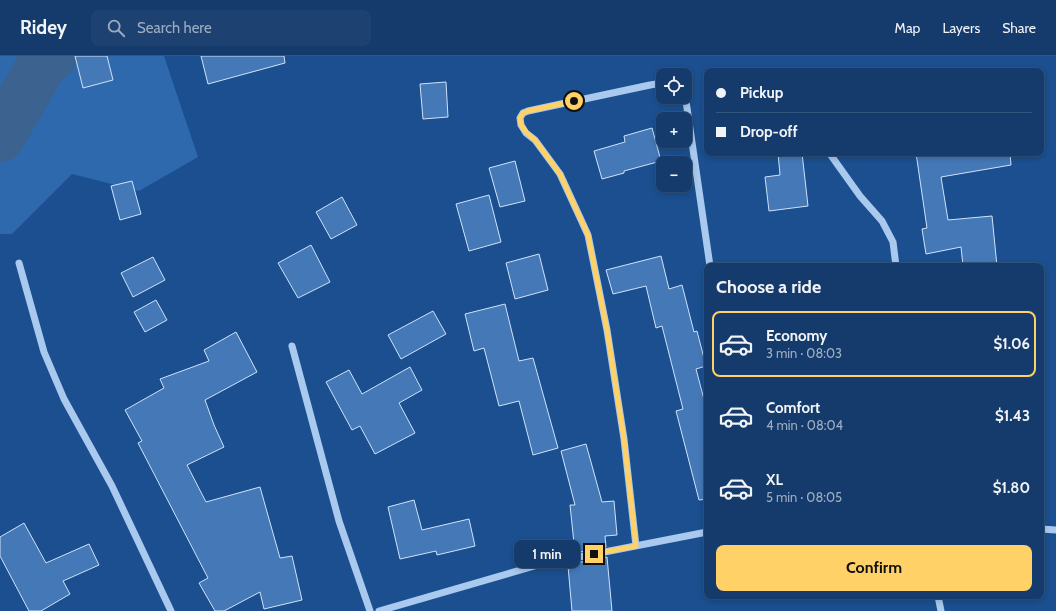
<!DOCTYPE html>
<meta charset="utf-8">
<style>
:root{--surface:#143b6b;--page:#1d4271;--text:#f1f3f6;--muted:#9dadc1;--line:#33557e;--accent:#ffd166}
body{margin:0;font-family:Cabin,sans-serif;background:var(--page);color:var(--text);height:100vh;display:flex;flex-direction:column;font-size:15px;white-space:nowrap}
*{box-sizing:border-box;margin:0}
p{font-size:13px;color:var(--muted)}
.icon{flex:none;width:22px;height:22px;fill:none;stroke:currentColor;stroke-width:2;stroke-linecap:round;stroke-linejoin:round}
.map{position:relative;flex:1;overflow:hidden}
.side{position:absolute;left:704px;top:207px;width:340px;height:336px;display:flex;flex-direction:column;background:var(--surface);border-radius:8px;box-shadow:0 2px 6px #0003,0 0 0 1px var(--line)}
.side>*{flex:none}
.hud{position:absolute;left:704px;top:12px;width:340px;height:88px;border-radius:8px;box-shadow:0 2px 6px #0003,0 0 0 1px var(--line);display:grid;align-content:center;height:88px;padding:0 12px;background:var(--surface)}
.fabs{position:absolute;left:656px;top:12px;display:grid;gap:8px}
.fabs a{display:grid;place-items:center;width:36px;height:36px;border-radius:8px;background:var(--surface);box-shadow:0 2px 6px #0003,0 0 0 1px var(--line);font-size:20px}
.end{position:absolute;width:18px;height:18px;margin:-9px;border:5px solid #ffd166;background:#111;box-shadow:0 0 0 2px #111}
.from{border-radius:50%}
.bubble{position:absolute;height:28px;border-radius:8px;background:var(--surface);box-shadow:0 2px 6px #0003,0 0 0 1px var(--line);font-size:13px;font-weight:700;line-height:28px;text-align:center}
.hud b{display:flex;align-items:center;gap:14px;height:38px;font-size:15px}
.hud b+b{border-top:1px solid var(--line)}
.hud i{width:10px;height:10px;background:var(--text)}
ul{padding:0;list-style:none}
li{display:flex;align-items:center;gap:12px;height:66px;margin:0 8px 6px;padding:0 4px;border:2px solid transparent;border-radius:8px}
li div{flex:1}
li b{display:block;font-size:15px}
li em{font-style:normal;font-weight:700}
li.active{border-color:var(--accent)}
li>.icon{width:36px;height:36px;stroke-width:1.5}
h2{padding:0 12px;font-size:18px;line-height:48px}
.primary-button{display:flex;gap:8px;margin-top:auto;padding:8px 12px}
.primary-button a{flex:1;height:46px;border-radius:8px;background:var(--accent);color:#111;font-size:16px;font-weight:700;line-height:46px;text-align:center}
header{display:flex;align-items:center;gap:24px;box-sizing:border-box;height:56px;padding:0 20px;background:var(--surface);border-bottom:1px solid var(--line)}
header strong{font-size:19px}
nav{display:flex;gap:22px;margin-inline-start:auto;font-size:14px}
.search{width:280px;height:36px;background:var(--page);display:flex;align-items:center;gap:10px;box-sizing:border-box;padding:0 14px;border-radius:8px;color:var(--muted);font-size:15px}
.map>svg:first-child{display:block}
</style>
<header>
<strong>Ridey</strong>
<div class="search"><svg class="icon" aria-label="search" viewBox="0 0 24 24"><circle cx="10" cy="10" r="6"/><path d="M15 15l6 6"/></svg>Search here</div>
<nav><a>Map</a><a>Layers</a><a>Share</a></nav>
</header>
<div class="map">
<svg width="1056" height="555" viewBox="0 0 1056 555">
<rect width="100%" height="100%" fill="#1b4f8f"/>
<!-- green -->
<path fill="#2e69ad" d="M 0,0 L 164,0 L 198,101 L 139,135 L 72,118 L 12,178 L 0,178 Z"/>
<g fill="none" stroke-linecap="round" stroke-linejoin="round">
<!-- river -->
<path stroke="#3c6290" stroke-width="50" d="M 0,81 L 44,5 L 52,0"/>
</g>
<!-- building -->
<path fill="#4478b7" stroke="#cfe3fa" d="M 75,0 L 107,0 L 113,24 L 83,32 Z
M 201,0 L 284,0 L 285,7 L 208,28 Z
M 446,26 L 448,61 L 423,63 L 420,28 Z
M 652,72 L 661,105 L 624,115 L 624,117 L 602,123 L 594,95 L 625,86 L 624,80 Z
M 778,97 L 802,97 L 808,150 L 769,155 L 765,121 L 780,119 Z
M 916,97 L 1010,97 L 1011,109 L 941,121 L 948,164 L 992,160 L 997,210 L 963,210 L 961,191 L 926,198 L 922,173 L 927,172 Z
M 515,105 L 525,145 L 500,151 L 489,112 Z
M 132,125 L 141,158 L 120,164 L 111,130 Z
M 489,139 L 501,186 L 469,195 L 456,148 Z
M 342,141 L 357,169 L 331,183 L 316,156 Z
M 311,189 L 330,226 L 298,242 L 278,207 Z
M 539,198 L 548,234 L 515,243 L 506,207 Z
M 661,200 L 669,233 L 682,229 L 694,276 L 697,275 L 706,310 L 696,313 L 707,355 L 707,443 L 699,444 L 676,355 L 683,353 L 662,270 L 656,272 L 646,230 L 613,238 L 606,214 Z
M 153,201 L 165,224 L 133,241 L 121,217 Z
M 156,244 L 167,264 L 145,276 L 134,256 Z
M 505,248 L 519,305 L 533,302 L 558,392 L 533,399 L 519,345 L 499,350 L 484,292 L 474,295 L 465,258 Z
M 433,255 L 446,278 L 401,303 L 388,279 Z
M 236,276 L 257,316 L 205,344 L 214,369 L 224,391 L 187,409 L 206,446 L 260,431 L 280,502 L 292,500 L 302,544 L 264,553 L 260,536 L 224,555 L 215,555 L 199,527 L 208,522 L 138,387 L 142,385 L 125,354 L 164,332 L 160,323 L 209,305 L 204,294 Z
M 410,311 L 422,334 L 399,347 L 415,377 L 375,398 L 360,370 L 352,374 L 326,326 L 349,314 L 362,338 Z
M 586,388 L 602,446 L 614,445 L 617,479 L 605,480 L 606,491 L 575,497 L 570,449 L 575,449 L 561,395 Z
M 414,444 L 422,474 L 469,463 L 475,490 L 437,499 L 436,495 L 400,503 L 388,451 Z
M 24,467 L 46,507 L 89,488 L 99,509 L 63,525 L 70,538 L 41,555 L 29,555 L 0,500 L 0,481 Z
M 607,501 L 612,555 L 572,555 L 568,510 L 576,509 L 576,507 Z"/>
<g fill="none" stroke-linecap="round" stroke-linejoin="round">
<!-- minor -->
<path stroke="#a9c9ee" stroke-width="7" d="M 684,41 L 686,45 L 710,210
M 830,98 L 860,140 L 882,165 L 893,186 L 896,210
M 19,207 L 44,296 L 64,343 L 112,430 L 171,555
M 292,290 L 339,465 L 370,555
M 1041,473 L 1056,474
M 636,490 L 624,383 L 607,274 L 588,179 L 560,118 L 535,84 L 526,77 L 521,69 L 520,62 L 523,57 L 528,55 L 650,29 L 663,27
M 938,540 L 941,555
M 379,555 L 538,509 L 707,476"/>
</g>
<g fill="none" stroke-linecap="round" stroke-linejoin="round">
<!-- route -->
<path stroke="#ffd166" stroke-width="5" d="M 574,45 L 528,55 L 523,57 L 520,62 L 521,69 L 526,76 L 535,84 L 560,118 L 588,179 L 607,274 L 624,383 L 636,490 L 594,498"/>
</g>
</svg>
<div class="fabs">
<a><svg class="icon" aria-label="locate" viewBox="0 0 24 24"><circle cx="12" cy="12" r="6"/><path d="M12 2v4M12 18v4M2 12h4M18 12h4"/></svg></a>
<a>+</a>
<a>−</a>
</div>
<i class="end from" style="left:574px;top:45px"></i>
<i class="end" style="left:594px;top:498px"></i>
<div class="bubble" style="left:514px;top:484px;width:66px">1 min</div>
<div class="hud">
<b><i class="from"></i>Pickup</b>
<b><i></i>Drop-off</b>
</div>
<section class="side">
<h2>Choose a ride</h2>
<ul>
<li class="active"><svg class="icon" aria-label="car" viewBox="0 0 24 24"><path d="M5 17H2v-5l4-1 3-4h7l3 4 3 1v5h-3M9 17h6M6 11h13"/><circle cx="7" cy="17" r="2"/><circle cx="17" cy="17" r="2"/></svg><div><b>Economy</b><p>3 min · 08:03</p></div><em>$1.06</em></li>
<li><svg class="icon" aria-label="car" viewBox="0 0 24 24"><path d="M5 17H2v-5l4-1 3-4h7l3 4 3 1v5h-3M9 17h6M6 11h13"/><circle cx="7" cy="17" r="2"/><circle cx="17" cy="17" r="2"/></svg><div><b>Comfort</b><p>4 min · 08:04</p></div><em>$1.43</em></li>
<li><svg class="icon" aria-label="car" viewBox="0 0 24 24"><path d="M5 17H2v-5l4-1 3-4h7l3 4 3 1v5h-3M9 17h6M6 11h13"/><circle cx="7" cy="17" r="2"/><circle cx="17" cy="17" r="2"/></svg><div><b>XL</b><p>5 min · 08:05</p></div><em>$1.80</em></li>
</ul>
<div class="primary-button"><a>Confirm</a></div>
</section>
</div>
